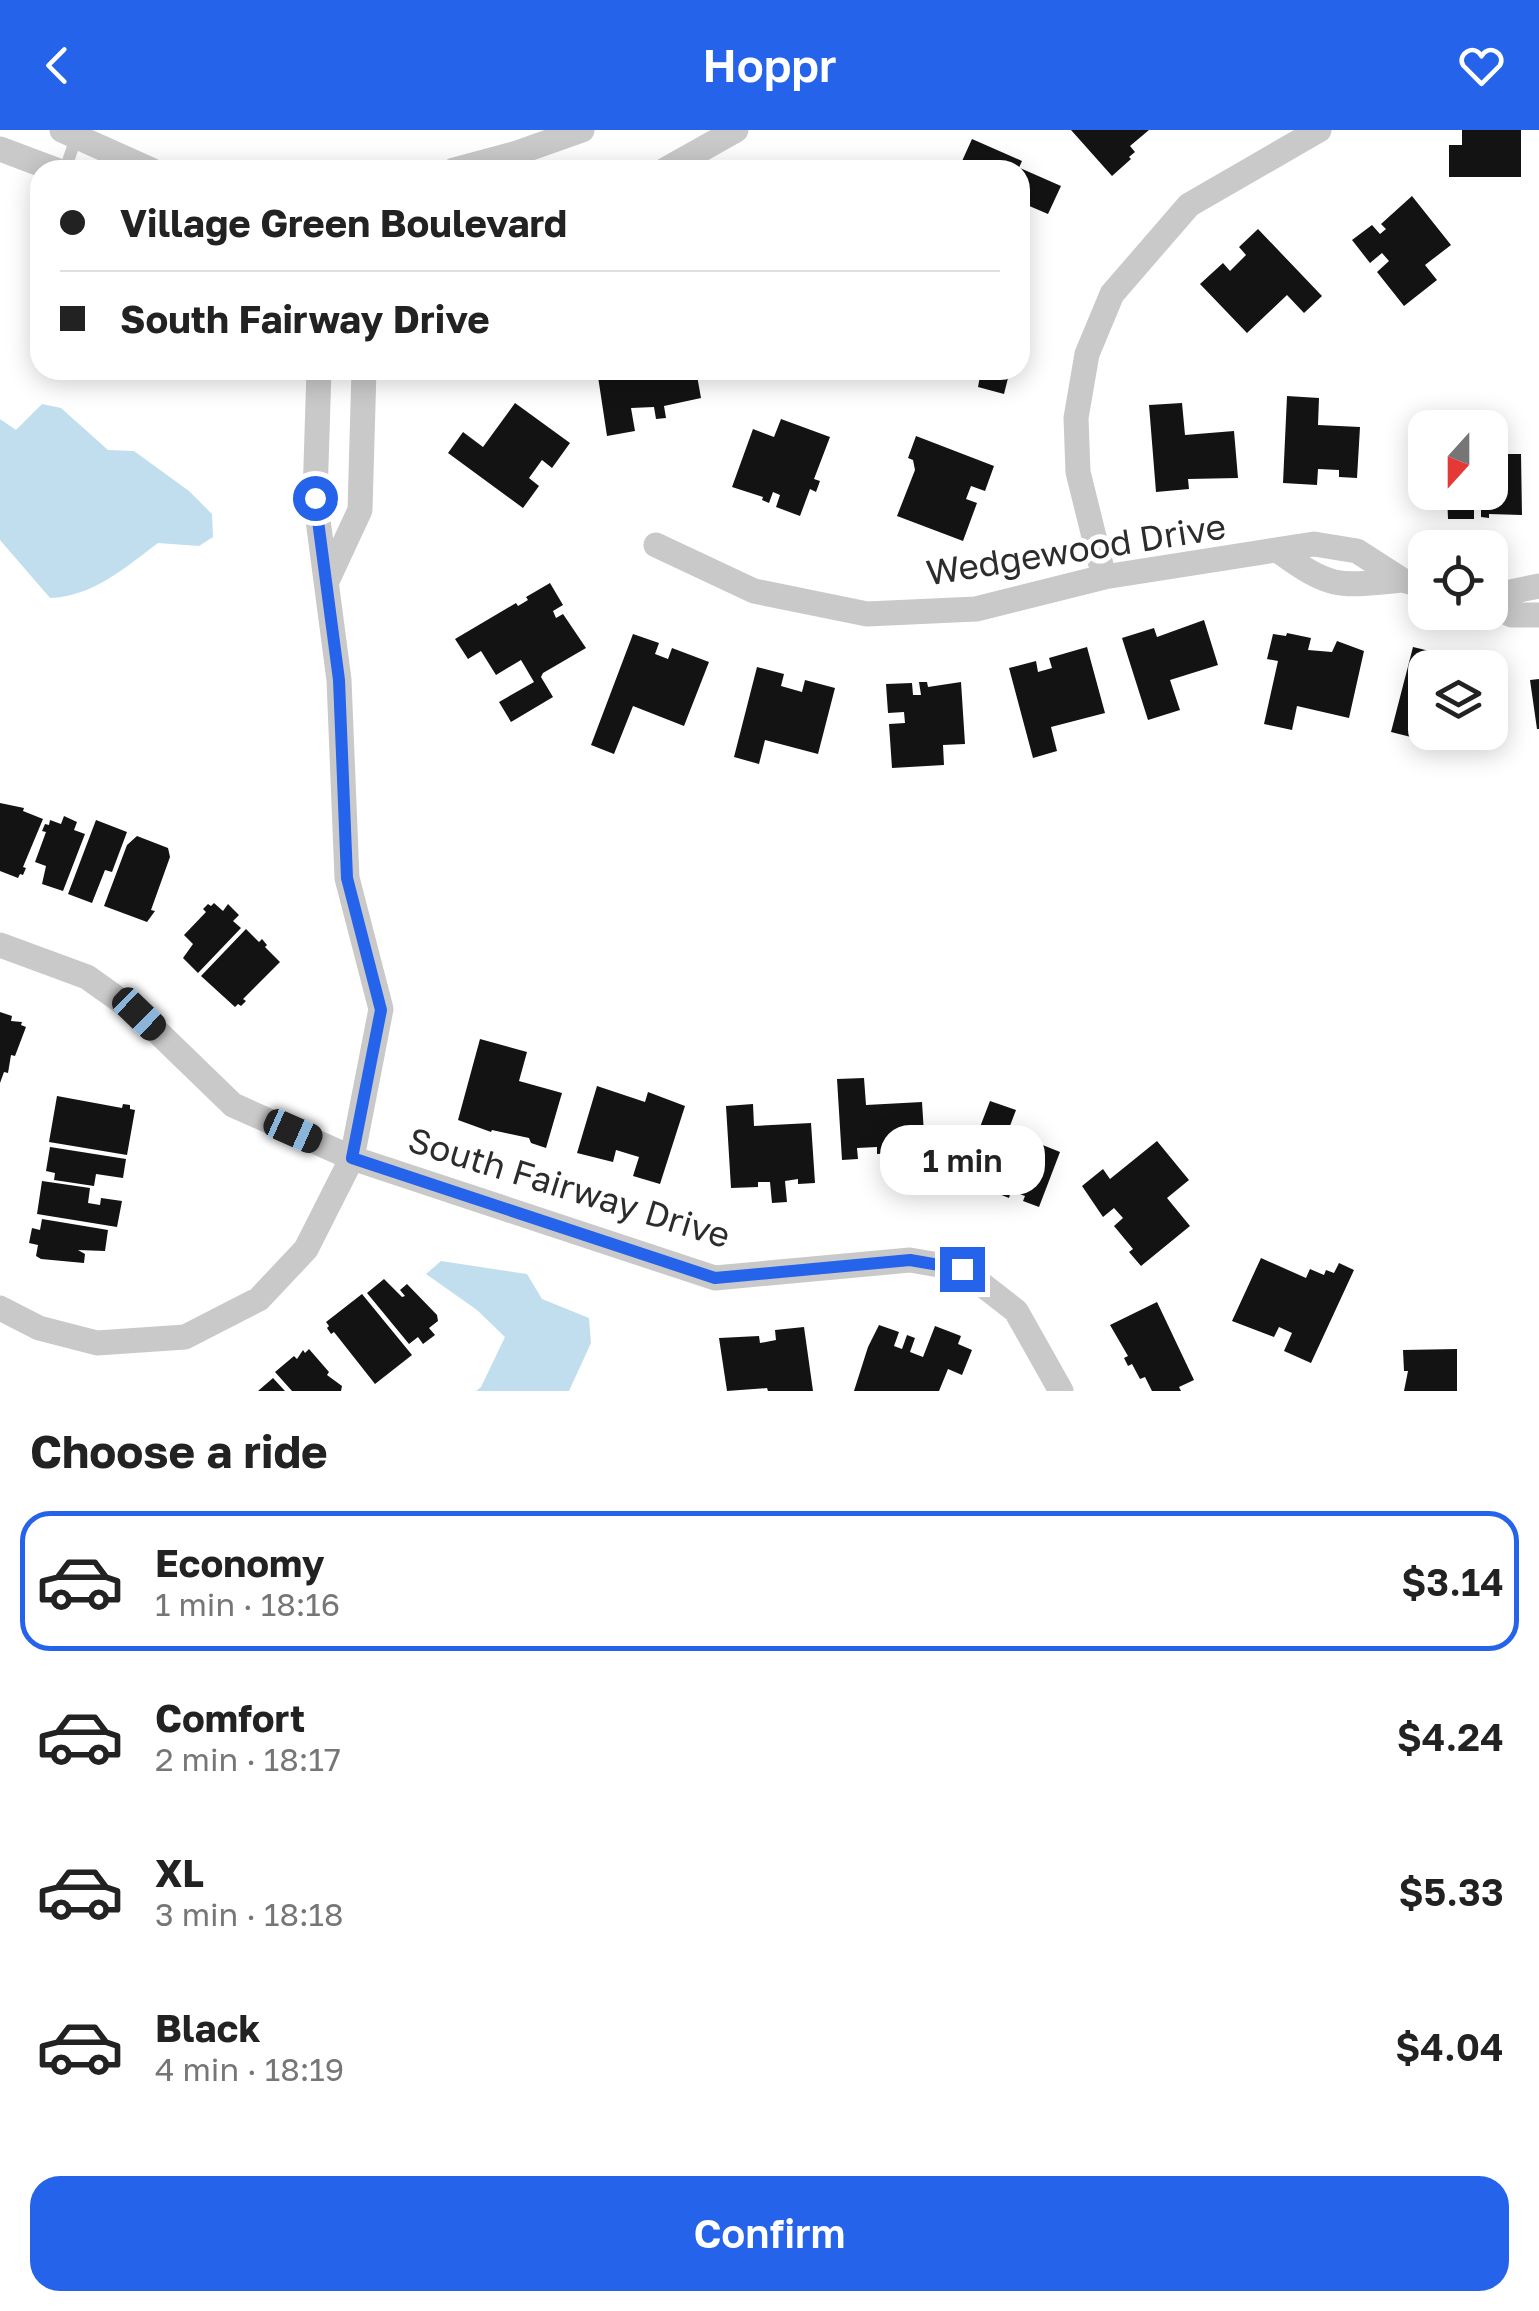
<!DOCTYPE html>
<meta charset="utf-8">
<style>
:root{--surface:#fff;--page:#f2f2f2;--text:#222;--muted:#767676;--line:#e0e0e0;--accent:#2563eb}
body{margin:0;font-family:"Golos Text",sans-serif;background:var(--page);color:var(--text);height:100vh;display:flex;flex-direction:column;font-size:38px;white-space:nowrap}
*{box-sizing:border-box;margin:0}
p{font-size:32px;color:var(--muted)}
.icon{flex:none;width:55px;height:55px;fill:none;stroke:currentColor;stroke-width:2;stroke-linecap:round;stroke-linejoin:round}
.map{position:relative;height:1261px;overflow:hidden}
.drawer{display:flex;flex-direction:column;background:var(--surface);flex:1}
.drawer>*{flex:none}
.banner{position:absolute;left:30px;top:30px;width:1000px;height:220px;border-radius:30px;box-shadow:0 5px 25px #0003;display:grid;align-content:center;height:220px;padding:0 30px;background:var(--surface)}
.needle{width:65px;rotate:201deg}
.fabs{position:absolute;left:1408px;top:280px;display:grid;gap:20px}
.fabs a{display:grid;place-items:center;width:100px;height:100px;border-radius:20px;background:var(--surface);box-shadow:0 5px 25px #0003;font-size:50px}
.end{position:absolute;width:45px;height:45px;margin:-22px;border:12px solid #2563eb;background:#fff;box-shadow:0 0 0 5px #fff}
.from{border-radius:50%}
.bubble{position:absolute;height:70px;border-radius:30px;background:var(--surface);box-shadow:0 5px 25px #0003;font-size:32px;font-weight:600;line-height:70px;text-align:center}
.car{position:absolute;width:30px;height:60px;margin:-30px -15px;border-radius:12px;box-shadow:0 0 8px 2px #0007;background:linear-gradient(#222 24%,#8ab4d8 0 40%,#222 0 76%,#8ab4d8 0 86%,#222 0)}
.banner b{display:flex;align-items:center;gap:35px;height:95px;font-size:38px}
.banner b+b{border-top:2px solid var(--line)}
.banner i{width:25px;height:25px;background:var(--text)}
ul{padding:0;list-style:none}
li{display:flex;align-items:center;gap:30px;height:140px;margin:0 20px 15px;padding:0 10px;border:5px solid transparent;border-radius:30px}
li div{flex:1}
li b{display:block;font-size:38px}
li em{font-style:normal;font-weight:600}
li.on{border-color:var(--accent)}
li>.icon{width:90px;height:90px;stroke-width:1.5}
h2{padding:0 30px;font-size:45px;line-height:120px}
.cta{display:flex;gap:20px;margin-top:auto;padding:20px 30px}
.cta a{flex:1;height:115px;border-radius:30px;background:var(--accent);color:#fff;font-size:40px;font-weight:600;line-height:115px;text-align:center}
header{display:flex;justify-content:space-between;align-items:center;height:130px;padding:0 30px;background:var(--accent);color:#fff;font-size:45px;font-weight:600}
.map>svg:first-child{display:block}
</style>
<header><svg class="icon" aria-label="back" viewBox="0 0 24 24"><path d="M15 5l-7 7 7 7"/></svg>Hoppr<svg class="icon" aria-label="heart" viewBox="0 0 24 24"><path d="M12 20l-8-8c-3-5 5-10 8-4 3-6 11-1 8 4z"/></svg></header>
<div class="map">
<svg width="1539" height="1261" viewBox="0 0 1539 1261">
<rect width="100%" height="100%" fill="#fff"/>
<!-- water -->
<path fill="#c1deee" d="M 42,274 L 61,278 L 108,320 L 134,321 L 189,361 L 212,384 L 213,407 L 199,416 L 158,413 C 126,437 92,467 50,468 L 0,410 L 0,289 L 16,300 Z
M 441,1131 L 527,1144 L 542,1169 L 589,1188 L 591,1213 L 569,1261 L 476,1261 L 481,1257 L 505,1207 L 477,1180 L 426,1144 Z"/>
<!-- building -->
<path fill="#131313" d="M 1071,0 L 1149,0 L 1130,16 L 1135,22 L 1129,27 L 1131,29 L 1112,46 Z
M 1462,0 L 1521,0 L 1521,47 L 1449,47 L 1449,15 L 1462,15 Z
M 972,9 L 1022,31 L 1018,40 L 958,40 Z
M 1020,38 L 1061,56 L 1048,84 L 1020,72 Z
M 1412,66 L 1451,115 L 1425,135 L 1437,150 L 1404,176 L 1377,142 L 1389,131 L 1382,123 L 1370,133 L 1352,110 L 1372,95 L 1380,104 L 1386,99 L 1381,94 Z
M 1258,99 L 1322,166 L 1304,183 L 1287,165 L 1247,203 L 1200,154 L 1223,133 L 1230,141 L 1246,125 L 1239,117 Z
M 597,240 L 696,240 L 701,268 L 664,276 L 666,288 L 656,289 L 654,277 L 631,278 L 635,301 L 607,306 Z
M 960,240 L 1010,240 L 1004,264 L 978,257 L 980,246 Z
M 1287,266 L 1319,268 L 1318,295 L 1360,297 L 1357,348 L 1339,347 L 1339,340 L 1318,339 L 1317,355 L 1283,353 Z
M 515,273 L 570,313 L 552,338 L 542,330 L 529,348 L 539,356 L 523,378 L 448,323 L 463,302 L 483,317 Z
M 1182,273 L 1185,305 L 1234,301 L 1238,348 L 1188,349 L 1189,359 L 1156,362 L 1149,275 Z
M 781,289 L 830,307 L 814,349 L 820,351 L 816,362 L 810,359 L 800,386 L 776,377 L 780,365 L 773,362 L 769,373 L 762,370 L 763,367 L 732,357 L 753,299 L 774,307 Z
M 1490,304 L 1498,304 L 1499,324 L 1521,324 L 1522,385 L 1489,384 L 1489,388 L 1481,387 L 1481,376 L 1474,376 L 1474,389 L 1448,389 L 1447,362 L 1490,362 Z
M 916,306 L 994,336 L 985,361 L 971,356 L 966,369 L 977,373 L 963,411 L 897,386 L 915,340 L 913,330 L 908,328 Z
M 550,453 L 563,475 L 553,481 L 556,488 L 563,484 L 586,518 L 543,543 L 541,547 L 553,567 L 511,592 L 499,572 L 534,552 L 521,530 L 496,545 L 481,521 L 468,529 L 455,509 L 516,473 L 518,476 L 528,470 L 526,467 Z
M 1204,490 L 1218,535 L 1170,550 L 1180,580 L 1148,590 L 1122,508 L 1154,498 L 1157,507 Z
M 1287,503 L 1311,508 L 1308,520 L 1332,522 L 1337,511 L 1364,521 L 1349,588 L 1297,576 L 1292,600 L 1264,594 L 1278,531 L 1267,529 L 1273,504 L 1286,506 Z
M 633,504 L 659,513 L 655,524 L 668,529 L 672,518 L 709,532 L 684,596 L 633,576 L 614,624 L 591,615 Z
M 1087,517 L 1105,583 L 1051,597 L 1057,621 L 1033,628 L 1009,538 L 1036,531 L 1038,542 L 1052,538 L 1049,528 Z
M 1413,517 L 1438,523 L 1436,531 L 1443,533 L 1442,538 L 1425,538 L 1423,610 L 1391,602 Z
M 757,537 L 784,544 L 781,556 L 802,562 L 805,550 L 835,558 L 818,624 L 765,610 L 759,634 L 734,627 Z
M 1539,549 L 1539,599 L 1537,599 L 1530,550 Z
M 919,552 L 927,552 L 928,557 L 961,552 L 965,614 L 943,615 L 944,635 L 892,638 L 889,594 L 905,593 L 904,582 L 888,583 L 886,554 L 912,553 L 913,565 L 921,565 Z
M 0,673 L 24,678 L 23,681 L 43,689 L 23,737 L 26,738 L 23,745 L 20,744 L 18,748 L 0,741 Z
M 64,686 L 77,692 L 74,700 L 85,704 L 63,761 L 42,754 L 46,736 L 35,732 L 46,702 L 42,701 L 45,694 L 49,695 L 50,690 L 61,694 Z
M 96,690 L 127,702 L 112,742 L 105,740 L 92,773 L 68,764 Z
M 137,706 L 168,718 L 170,727 L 151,780 L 155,781 L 147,792 L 104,776 L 127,715 Z
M 214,773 L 223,781 L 228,774 L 239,785 L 233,791 L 241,798 L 198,843 L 183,828 L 193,814 L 184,805 L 206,782 L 203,779 L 208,774 L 211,776 Z
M 246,799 L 259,812 L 262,809 L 267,815 L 265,817 L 280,832 L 243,869 L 246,871 L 241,876 L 238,874 L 235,877 L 201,846 Z
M 0,882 L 12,886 L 11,891 L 22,892 L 21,895 L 26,897 L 15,926 L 11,925 L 8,943 L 4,942 L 0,953 Z
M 480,909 L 527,922 L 519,951 L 562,963 L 546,1018 L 531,1013 L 529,1008 L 492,1000 L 491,1002 L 458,990 Z
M 864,948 L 866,975 L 922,972 L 927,1051 L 901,1052 L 899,1023 L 877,1024 L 877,1017 L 857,1018 L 858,1029 L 842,1030 L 837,949 Z
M 597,956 L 645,972 L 648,962 L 685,976 L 660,1054 L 633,1046 L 639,1027 L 616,1020 L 613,1032 L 577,1023 Z
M 57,966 L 122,978 L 123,974 L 130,975 L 130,979 L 135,980 L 127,1025 L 49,1012 Z
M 990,971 L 1016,980 L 1008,1001 L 1060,1022 L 1039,1077 L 1023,1071 L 1025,1066 L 1011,1061 L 1009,1068 L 999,1064 L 1002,1058 L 988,1052 L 986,1057 L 955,1048 L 965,1021 L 970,1023 Z
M 753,974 L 754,996 L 811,993 L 815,1053 L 798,1054 L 798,1049 L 785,1051 L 787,1072 L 772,1073 L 770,1052 L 758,1052 L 758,1057 L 731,1058 L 726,976 Z
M 1157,1011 L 1189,1050 L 1167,1068 L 1190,1096 L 1141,1136 L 1129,1122 L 1133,1119 L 1114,1096 L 1123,1088 L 1114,1078 L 1103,1087 L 1082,1056 L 1103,1039 L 1110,1049 Z
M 50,1017 L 126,1029 L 123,1048 L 96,1044 L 94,1056 L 54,1050 L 55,1043 L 46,1041 Z
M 42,1051 L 90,1058 L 88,1073 L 100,1075 L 101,1068 L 122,1071 L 117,1097 L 37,1084 Z
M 42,1089 L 108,1100 L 105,1121 L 78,1120 L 85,1124 L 84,1133 L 41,1129 L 36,1126 L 38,1115 L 29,1113 L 32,1098 L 40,1100 Z
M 1261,1128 L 1306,1148 L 1310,1139 L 1324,1145 L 1326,1140 L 1334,1143 L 1339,1133 L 1354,1140 L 1311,1233 L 1284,1221 L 1292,1203 L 1279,1197 L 1274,1207 L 1232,1191 Z
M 384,1149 L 402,1167 L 405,1166 L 400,1160 L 407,1154 L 437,1185 L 438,1191 L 429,1198 L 435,1205 L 423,1214 L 418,1207 L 409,1214 L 367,1163 Z
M 362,1164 L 412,1225 L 375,1254 L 334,1202 L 331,1204 L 327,1198 L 329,1196 L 326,1192 Z
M 1157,1172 L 1194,1250 L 1179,1257 L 1181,1261 L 1152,1261 L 1145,1247 L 1140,1249 L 1132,1234 L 1128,1236 L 1124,1228 L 1128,1226 L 1110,1195 Z
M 879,1195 L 899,1202 L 894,1216 L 902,1219 L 907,1205 L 915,1208 L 910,1222 L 923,1227 L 935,1196 L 961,1206 L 958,1214 L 972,1220 L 962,1245 L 948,1239 L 939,1261 L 854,1261 L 868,1217 Z
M 804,1197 L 813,1261 L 768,1261 L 767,1258 L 727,1261 L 719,1208 L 759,1206 L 760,1213 L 776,1210 L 775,1200 Z
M 309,1219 L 329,1242 L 327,1245 L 342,1256 L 341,1261 L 292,1261 L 275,1242 L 294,1226 L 297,1229 L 303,1220 L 305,1223 Z
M 1457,1219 L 1457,1261 L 1404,1261 L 1408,1241 L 1404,1241 L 1403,1220 Z
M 273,1248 L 285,1261 L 258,1261 Z"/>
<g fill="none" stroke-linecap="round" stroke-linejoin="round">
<!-- service -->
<path stroke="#c9c9c9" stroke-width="12" d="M 65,40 L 78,2"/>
<!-- minor -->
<path stroke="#c9c9c9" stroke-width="25" d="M 62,0 L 151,40
M 0,19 L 56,40
M 454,40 L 517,23 L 582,0
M 665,40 L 736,0
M 656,415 L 754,461 L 867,484 L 976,479 L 1104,447 L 1314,414 L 1357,421 L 1402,450 L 1425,456
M 1280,422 C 1332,460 1340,456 1402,450
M 1104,447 L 1078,342 L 1076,288 L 1087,224 L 1112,164 L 1189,75 L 1319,0
M 328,449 L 360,380 L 364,240
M 1490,466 L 1539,456
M 1490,475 L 1512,485 L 1539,485
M 0,815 L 87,847 L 139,884 L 233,975 L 352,1028 L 715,1148 L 910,1130 L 962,1139 L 1016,1181 L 1061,1261
M 0,1178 L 39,1198 L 97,1213 L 185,1207 L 259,1169 L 306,1119 L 352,1028 L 381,879 L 347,748 L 339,550 L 315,367 L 319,240"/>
</g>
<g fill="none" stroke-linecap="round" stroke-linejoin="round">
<!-- route -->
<path stroke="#2563eb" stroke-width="12" d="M 315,368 L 339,550 L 347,748 L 381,880 L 352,1028 L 715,1148 L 910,1130 L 962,1139"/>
</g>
<g text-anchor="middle" stroke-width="10" stroke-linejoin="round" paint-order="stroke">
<!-- street labels -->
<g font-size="35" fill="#2c2c2c" stroke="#fff">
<text transform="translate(1076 420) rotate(-9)" y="12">Wedgewood Drive</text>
<text transform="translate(569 1058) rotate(17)" y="12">South Fairway Drive</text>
</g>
</g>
</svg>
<div class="fabs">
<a><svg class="needle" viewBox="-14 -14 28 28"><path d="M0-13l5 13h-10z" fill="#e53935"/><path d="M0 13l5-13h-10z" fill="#767676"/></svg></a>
<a><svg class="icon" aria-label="locate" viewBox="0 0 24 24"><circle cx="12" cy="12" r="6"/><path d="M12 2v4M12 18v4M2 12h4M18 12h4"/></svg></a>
<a><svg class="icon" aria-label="layers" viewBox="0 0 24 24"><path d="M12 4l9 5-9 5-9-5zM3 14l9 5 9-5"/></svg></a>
</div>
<i class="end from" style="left:315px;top:368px"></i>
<i class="end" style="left:962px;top:1139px"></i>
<div class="bubble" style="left:880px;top:995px;width:165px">1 min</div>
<i class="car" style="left:139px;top:884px;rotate:134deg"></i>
<i class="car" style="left:293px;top:1001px;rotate:114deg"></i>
<div class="banner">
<b><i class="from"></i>Village Green Boulevard</b>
<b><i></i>South Fairway Drive</b>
</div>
</div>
<section class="drawer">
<h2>Choose a ride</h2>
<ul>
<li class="on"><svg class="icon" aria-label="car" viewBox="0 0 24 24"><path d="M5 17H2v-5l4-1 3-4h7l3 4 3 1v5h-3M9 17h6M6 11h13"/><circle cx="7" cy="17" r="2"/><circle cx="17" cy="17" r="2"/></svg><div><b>Economy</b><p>1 min · 18:16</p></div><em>$3.14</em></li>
<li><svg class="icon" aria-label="car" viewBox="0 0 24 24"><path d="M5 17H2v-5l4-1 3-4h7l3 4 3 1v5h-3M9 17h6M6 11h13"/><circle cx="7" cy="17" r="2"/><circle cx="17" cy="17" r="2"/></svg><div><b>Comfort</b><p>2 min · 18:17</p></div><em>$4.24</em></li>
<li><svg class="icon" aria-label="car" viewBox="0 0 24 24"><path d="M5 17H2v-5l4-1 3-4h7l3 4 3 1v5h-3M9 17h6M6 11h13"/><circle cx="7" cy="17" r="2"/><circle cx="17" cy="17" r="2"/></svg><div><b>XL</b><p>3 min · 18:18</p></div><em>$5.33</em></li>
<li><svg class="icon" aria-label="car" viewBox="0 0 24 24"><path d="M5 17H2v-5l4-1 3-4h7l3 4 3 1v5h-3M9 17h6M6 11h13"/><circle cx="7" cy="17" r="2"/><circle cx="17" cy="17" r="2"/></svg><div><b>Black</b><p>4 min · 18:19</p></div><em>$4.04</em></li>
</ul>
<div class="cta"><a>Confirm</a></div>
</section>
